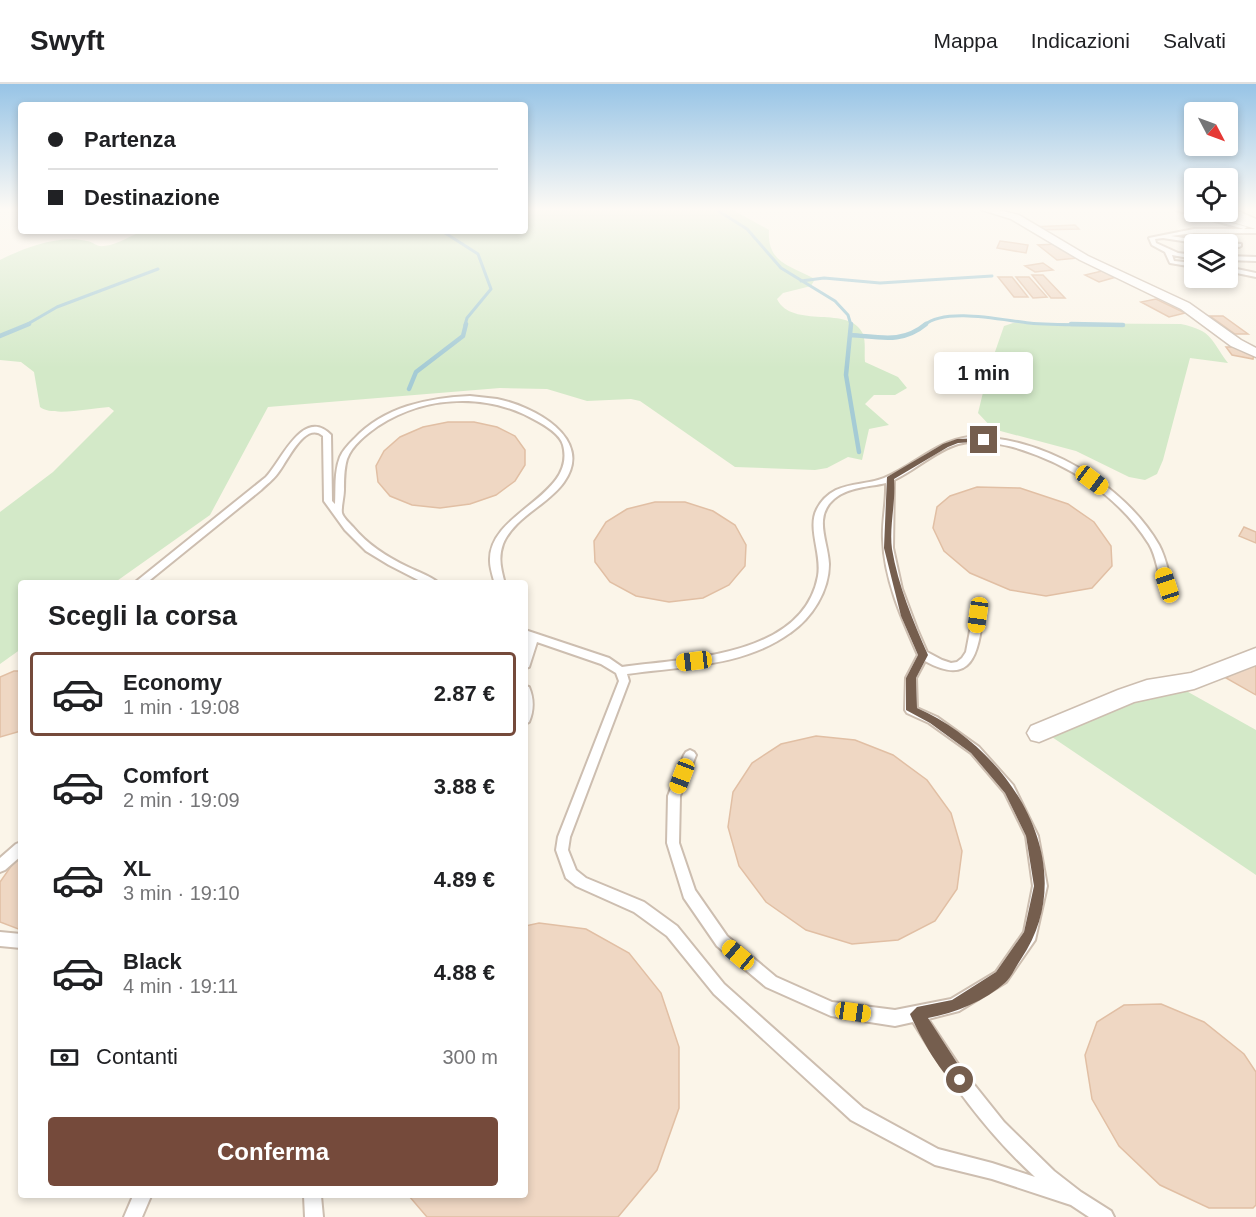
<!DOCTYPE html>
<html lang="it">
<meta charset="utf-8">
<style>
:root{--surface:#fff;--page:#f2f2f2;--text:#202124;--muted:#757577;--line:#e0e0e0;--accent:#754a3b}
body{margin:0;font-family:Arial,sans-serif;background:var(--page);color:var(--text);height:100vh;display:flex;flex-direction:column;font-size:22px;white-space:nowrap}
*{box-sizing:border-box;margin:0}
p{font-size:20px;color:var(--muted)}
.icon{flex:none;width:33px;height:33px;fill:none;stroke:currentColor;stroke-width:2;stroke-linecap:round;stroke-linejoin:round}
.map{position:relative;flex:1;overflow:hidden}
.details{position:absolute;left:18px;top:496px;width:510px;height:618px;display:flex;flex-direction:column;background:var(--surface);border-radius:6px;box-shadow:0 3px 9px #0003}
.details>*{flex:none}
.guide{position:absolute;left:18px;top:18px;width:510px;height:132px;border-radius:6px;box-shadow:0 3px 9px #0003;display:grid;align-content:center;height:132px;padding:0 30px;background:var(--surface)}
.needle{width:39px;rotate:131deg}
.tools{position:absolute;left:1184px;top:18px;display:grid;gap:12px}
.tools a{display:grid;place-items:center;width:54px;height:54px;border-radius:6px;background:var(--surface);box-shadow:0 3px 9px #0003;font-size:30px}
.end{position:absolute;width:27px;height:27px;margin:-14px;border:8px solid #755e4e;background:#fff;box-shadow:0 0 0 3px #fff}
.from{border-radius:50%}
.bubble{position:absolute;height:42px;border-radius:6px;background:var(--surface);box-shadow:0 3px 9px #0003;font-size:20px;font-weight:700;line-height:42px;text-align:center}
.car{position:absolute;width:18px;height:36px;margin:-18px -9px;border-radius:8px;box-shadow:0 0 4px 2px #0007;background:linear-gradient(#f5c518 24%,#345 0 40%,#f5c518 0 76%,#345 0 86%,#f5c518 0)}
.guide b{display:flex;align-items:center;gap:21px;height:57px;font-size:22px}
.guide b+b{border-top:2px solid var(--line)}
.guide i{width:15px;height:15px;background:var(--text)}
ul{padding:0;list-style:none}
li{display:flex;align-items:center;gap:18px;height:84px;margin:0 12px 9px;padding:0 18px;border:3px solid transparent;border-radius:6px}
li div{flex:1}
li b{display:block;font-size:22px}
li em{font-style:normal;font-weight:700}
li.current{border-color:var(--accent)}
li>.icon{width:54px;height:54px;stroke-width:1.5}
h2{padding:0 30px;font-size:27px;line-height:72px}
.pay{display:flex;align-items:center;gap:15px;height:66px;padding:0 30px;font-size:22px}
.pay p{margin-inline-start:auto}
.primary-button{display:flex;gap:12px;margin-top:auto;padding:12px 30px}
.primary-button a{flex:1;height:69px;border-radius:6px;background:var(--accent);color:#fff;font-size:24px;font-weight:700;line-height:69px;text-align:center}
header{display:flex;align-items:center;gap:36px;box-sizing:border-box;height:84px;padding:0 30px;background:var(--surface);border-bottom:2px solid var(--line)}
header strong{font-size:28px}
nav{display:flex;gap:33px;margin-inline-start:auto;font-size:21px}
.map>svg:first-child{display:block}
</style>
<header>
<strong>Swyft</strong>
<nav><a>Mappa</a><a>Indicazioni</a><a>Salvati</a></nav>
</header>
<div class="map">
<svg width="1256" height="1133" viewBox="0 0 1256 1133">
<rect width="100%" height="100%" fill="#fbf5e9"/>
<!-- green -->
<path fill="#d3e9c8" d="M 525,126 L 733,126 L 769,146 C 767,179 789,181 815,195 L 811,202 L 783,209 L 777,215 C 792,246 850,220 863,250 C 866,258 864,270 865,278 L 898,293 L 907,304 L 895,311 L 874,311 L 865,320 L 889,341 L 869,345 L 862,376 L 848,373 L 827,384 L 815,386 L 735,383 L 640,317 L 631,315 L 587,317 L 547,305 L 500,304 L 268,323 L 210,431 L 114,499 L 21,500 L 21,565 L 0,580 L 0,428 L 53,388 L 114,327 L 109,323 C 92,324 53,333 40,323 L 34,288 L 21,278 L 0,276 L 0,176 C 23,164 60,150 87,157 C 94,158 96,163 104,162 C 121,160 130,150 147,147 L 525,147 Z
M 1013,239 L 1181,240 C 1213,247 1210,255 1228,279 L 1190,274 L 1163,376 L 1157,390 L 1145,396 L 1129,393 L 1076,367 L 993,345 L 978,329 L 988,288 L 1004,242 Z
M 1181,604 L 1256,646 L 1256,791 L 1049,651 L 1148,610 Z"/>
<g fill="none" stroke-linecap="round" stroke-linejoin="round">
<!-- stream-far1 -->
<path stroke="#a5cbd5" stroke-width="3" d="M 717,126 L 747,145 L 781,184 L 835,217 L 848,231 L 851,241
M 442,147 L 478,170 L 491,205 L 467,234 L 465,241
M 801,197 L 824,194 L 880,199 L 992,192
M 26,241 L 57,223 L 158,185
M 924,241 C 946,223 1002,236 1029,239 C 1060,242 1092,240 1123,241"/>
<!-- stream -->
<path stroke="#a5cbd5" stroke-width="4.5" d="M 851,240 L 846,291 L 859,368
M 1071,240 L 1123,241
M 851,251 C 880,253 902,260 926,240
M 0,252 L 29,240
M 409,305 L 416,288 L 463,252 L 466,240"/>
</g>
<!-- building -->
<path fill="#efd7c3" stroke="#e1bfa4" stroke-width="1.5" d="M 1075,141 L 1079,145 L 1038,146 L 1033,143 Z
M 1000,157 L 1028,161 L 1026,169 L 997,164 Z
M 1058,160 L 1078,174 L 1057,176 L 1038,161 Z
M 1043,179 L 1053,186 L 1035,188 L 1025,182 Z
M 1102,187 L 1116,193 L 1099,198 L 1085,191 Z
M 1032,191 L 1043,191 L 1065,214 L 1051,214 Z
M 998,193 L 1012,193 L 1028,213 L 1014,213 Z
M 1016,193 L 1029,193 L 1047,213 L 1033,214 Z
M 1156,215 L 1185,229 L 1169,233 L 1141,218 Z
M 1210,232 L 1223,232 L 1248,250 L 1235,250 Z
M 1226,263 L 1240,263 L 1254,270 L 1253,275 L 1232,271 Z
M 448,338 L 474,338 L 497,343 L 515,352 L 525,366 L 525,381 L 515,397 L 496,411 L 470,420 L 440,424 L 412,421 L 390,412 L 378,398 L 376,382 L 384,367 L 400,353 L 423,343 Z
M 977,403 L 1020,404 L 1068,420 L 1094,438 L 1111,462 L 1112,482 L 1092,504 L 1046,512 L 1010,506 L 970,489 L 944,467 L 933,444 L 937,423 L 950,412 Z
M 655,418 L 685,418 L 713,427 L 735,441 L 746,461 L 745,482 L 729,501 L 703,514 L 669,518 L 636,512 L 610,498 L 595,478 L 594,457 L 606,438 L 627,425 Z
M 1244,443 L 1256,448 L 1256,459 L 1239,452 Z
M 1256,575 L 1256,611 L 1226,594 Z
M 14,587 L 21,587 L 21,647 L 0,653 L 0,593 Z
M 816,652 L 855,656 L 893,671 L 927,696 L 951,729 L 962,767 L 957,805 L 935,837 L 898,856 L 852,860 L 806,846 L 766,818 L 739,782 L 728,743 L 733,708 L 752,679 L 781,660 Z
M 21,774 L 21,846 L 0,838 L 0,798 L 14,778 Z
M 539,839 L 586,845 L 629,869 L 661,909 L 679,963 L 679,1024 L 657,1086 L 618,1133 L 427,1133 L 409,1112 L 525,1112 L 525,842 Z
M 1161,920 L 1204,938 L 1244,970 L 1256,988 L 1256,1121 L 1253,1124 L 1209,1124 L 1160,1101 L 1119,1062 L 1092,1015 L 1085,971 L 1097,938 L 1124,921 Z"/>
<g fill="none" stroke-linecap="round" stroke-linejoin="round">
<!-- service casing -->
<g stroke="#cdbeb0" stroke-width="4">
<path id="service" d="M 1176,126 L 1184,126 L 1247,143 L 1244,145 Z
M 1194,145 L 1256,145 L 1256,149 L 1194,149 L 1171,152 L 1203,157 L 1241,160 L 1241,162 L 1239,163 L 1227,162 L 1227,160 L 1202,160 L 1163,154 L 1155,155 L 1156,159 L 1178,169 L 1194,171 L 1194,175 L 1172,171 L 1174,177 L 1194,179 L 1194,183 L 1170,179 L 1165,168 L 1152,161 L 1149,154 Z
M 1227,172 L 1256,173 L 1256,177 L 1227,176 Z
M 1227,183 L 1256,189 L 1256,193 L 1227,187 Z
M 470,312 C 479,313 488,314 497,315 C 533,322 595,354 564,398 C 548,421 514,433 503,460 C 498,474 501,485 505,500 L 495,500 C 493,493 490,484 490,477 C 488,428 577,412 563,361 C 560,350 546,342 537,337 C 488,308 425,311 378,342 C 367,350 352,361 347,375 C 344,385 344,396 344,406 C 344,413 341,423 342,429 C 343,433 350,440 353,443 C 368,461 387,473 408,483 C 418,488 431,492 440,500 L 426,500 L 389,481 L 366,467 L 345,446 L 324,417 L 323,352 C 305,336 287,378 278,389 C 273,396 267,400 261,406 L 145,500 L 133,500 L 266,393 C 281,378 303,322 331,351 L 332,417 L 335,420 C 336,405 334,388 340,373 C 343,366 348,361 354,355 C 384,323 427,314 470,312 Z
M 969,353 C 1041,351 1124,400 1159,461 C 1166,474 1168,488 1172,501 L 1170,503 L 1164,503 C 1157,489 1157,473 1149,460 C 1118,411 1068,379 1013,363 C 996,359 976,355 958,360 C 935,367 917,385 894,396 L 893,464 L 902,505 L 917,545 L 927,568 L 942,576 L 951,579 L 957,578 L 962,574 L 966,568 L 973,531 L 978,527 L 983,531 C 978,570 972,603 925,577 L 916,594 L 917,624 L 937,633 L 979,663 L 1013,701 L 1038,752 L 1047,802 L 1035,856 L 1006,898 L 959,927 L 928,935 L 960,983 L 1004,1038 L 1054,1087 L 1081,1108 L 1111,1127 L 1114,1133 L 1089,1133 L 1071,1121 L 992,1095 L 935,1081 L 851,1036 L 714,910 L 667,852 L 634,828 L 576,802 L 566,794 L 556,766 L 558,753 L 619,597 L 616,589 L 601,580 L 537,558 L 530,580 L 529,583 L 525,584 L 525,562 L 527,555 L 525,554 L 525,546 L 609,574 L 622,583 C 684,574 803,574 818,492 C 822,470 807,444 817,425 C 821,417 828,410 836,406 C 851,399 869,400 884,394 C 914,382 936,357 969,353 ZM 886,399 C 887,417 882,436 883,455 C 884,495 902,535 918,571 L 906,594 L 905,626 L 907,629 L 929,639 L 971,669 L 1005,709 L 1026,752 L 1033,802 L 1024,848 L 996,888 L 951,915 L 895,926 L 832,918 L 776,893 L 727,852 L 695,806 L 679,759 L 680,712 L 696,671 L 694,668 L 690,666 L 686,668 L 684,671 L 668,712 L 667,759 L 684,814 L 717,862 L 766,903 L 831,932 L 895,942 L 913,938 C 948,995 986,1048 1035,1093 L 992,1079 L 938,1065 L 863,1024 L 724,900 L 677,842 L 644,818 L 586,794 L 576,786 L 568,766 L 570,753 L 629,597 L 627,590 C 682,582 743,583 790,549 C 812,534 829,507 829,480 C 828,457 813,433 834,415 C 848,403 869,403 886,399 Z
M 525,602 L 529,603 C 534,615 534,626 529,638 L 525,640 Z
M 21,758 L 21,772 L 5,786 L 0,788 L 0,774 L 16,760 Z
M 0,848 L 21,850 L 21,864 L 0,862 Z
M 133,1112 L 151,1112 L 142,1133 L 124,1133 Z
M 304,1112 L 321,1112 L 323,1133 L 305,1133 Z"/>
</g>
<!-- minor casing -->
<g stroke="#cdbeb0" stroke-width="3">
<path id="minor" d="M 982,126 L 998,126 L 1019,131 L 1088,172 L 1189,219 L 1241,256 L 1256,264 L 1256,273 L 1231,262 L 1181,225 L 1080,176 L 1011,135 Z
M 1198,128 L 1213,128 L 1256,139 L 1256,145 Z
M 1256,564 L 1256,581 L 1194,605 L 1134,618 L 1039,658 L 1031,656 L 1027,649 L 1031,642 L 1118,606 L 1147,596 L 1191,589 Z"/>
</g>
<!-- secondary casing -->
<g stroke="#cfbfad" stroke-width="3">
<path id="secondary" d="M 1236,126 L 1256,135 L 1256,145 L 1220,128 Z"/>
</g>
<!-- service -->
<use href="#service" fill="#fff" fill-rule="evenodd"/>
<!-- minor -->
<use href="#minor" fill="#fff" fill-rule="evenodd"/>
<!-- secondary -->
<use href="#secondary" fill="#fff" fill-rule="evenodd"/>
</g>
<!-- sky -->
<linearGradient id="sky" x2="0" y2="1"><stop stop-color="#97c4e6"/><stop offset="0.44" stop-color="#fdfaf5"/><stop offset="1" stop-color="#fdfaf5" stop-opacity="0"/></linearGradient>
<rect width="1256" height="284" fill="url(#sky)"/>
<!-- route -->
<path fill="#755e4e" d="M 984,354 L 987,357 L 958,359 L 948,363 L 894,395 C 896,418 889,443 892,465 C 898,501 913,537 928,571 L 916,594 L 917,624 C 1009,664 1085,781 1021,875 C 1016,882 1012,892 1006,898 C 985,917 955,929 928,934 L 965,991 L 967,996 L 965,1001 L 960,1003 C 943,996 917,947 910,930 L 917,923 L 952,916 L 996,888 L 1024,848 L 1034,802 L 1026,752 L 1005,709 L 971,669 L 930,639 L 906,626 L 906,594 L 918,571 L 901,532 L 884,464 L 887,393 L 943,360 L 957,355 Z"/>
</svg>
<div class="tools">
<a><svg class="needle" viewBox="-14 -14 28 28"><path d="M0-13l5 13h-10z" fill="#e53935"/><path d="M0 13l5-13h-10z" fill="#757577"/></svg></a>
<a><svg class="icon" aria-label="locate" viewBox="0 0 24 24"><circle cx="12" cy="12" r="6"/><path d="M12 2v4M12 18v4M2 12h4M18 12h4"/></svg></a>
<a><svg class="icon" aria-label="layers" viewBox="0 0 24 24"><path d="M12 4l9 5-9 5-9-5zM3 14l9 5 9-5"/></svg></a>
</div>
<i class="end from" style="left:960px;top:996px"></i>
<i class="end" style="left:984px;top:356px"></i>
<div class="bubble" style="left:934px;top:268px;width:99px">1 min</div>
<i class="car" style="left:1092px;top:396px;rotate:127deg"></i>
<i class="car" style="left:1167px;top:501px;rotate:342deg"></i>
<i class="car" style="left:978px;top:531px;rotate:188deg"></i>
<i class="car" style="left:694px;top:577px;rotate:263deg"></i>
<i class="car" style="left:682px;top:692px;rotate:201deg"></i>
<i class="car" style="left:738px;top:871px;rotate:310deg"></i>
<i class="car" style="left:853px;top:928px;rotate:98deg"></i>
<div class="guide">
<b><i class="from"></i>Partenza</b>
<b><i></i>Destinazione</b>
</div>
<section class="details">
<h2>Scegli la corsa</h2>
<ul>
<li class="current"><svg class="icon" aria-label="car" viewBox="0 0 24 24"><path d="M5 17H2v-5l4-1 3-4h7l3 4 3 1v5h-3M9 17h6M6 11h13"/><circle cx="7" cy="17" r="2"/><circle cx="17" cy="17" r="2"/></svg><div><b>Economy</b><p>1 min · 19:08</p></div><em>2.87 €</em></li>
<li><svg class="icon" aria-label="car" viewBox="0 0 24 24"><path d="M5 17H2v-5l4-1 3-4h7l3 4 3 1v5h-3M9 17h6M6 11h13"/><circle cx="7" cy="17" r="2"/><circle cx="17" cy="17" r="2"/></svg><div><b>Comfort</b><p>2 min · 19:09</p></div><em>3.88 €</em></li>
<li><svg class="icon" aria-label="car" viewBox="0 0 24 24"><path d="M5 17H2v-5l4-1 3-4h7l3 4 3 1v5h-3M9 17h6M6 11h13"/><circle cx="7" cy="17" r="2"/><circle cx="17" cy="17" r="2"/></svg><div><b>XL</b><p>3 min · 19:10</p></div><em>4.89 €</em></li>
<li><svg class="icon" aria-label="car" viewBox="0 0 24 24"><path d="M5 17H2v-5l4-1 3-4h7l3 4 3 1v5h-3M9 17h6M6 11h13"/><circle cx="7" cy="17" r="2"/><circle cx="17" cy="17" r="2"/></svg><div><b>Black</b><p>4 min · 19:11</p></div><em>4.88 €</em></li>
</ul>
<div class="pay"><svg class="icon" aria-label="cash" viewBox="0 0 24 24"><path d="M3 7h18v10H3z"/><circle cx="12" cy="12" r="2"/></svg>Contanti<p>300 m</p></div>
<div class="primary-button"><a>Conferma</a></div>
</section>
</div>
